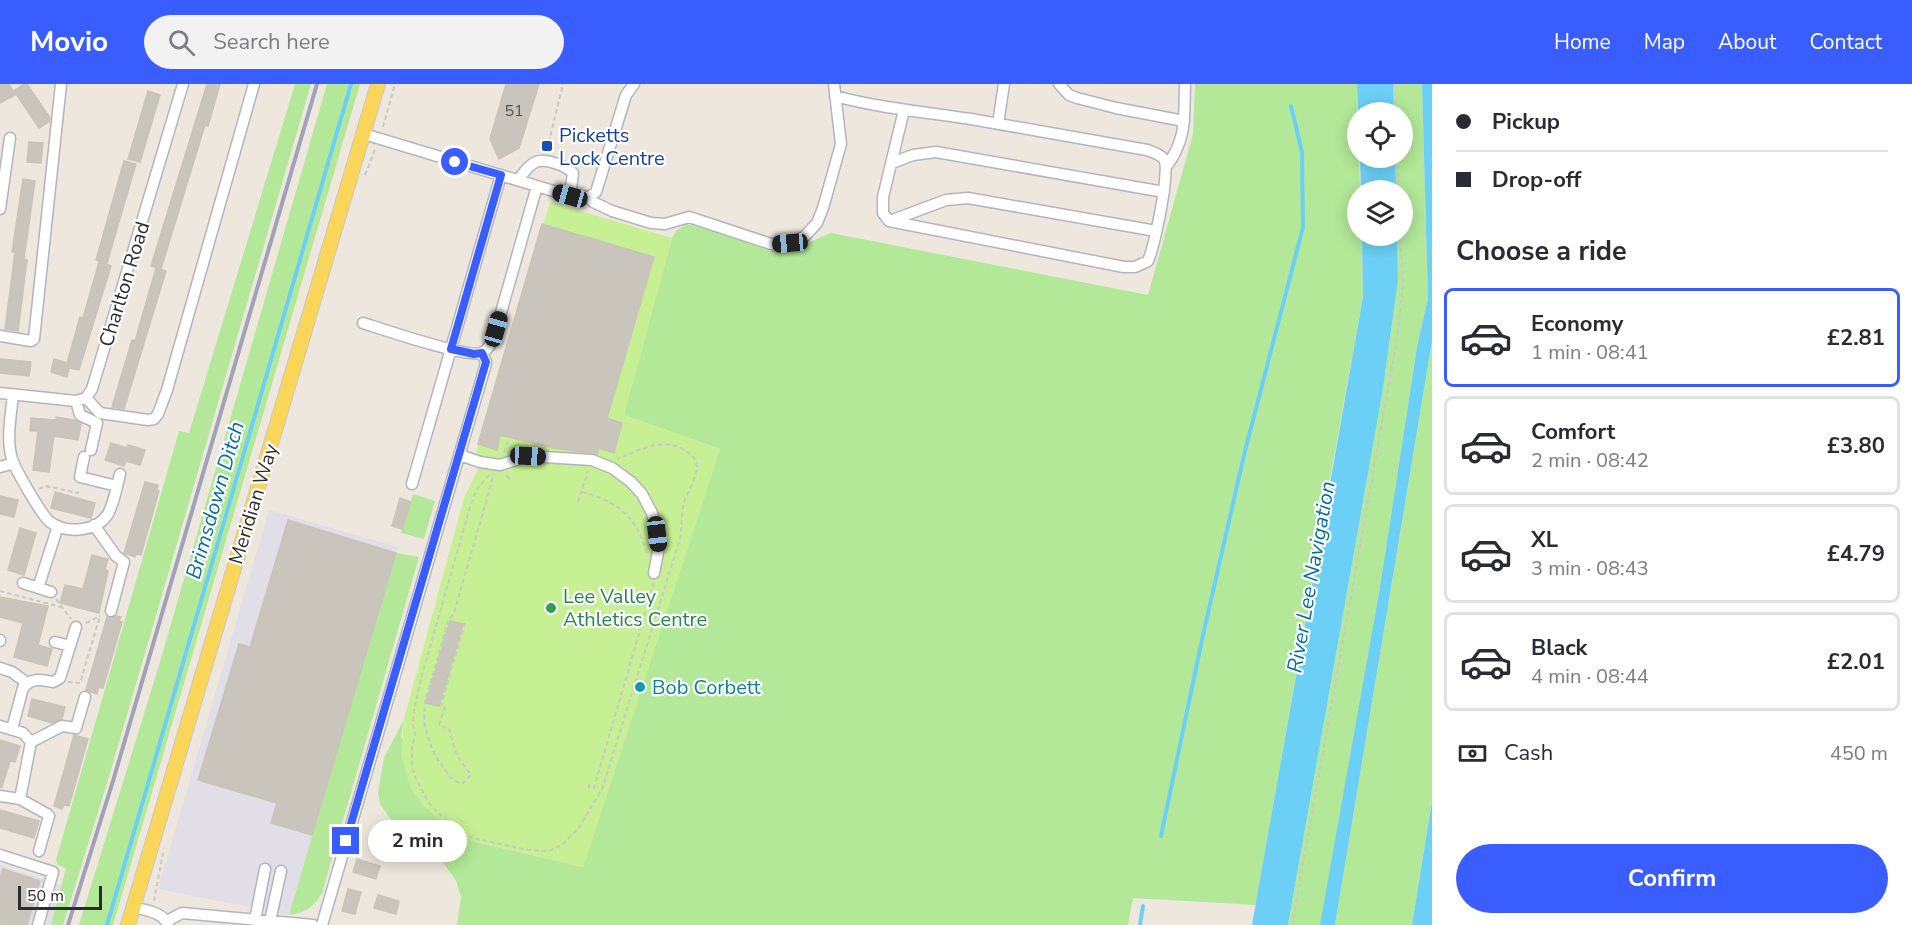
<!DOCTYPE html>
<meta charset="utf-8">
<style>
:root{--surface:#fff;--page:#f2f2f3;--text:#2b2b33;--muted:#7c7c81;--line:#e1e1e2;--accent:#3a5dff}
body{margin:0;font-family:"Nunito Sans",sans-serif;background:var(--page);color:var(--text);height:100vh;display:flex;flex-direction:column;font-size:22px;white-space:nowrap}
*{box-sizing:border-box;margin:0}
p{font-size:20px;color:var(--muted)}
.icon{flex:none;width:33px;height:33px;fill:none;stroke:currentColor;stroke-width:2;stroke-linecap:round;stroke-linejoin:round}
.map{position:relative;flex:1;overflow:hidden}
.panel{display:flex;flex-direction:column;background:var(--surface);width:480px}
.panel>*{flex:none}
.guide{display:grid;align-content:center;height:132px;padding:0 24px;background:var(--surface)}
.controls{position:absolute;left:1347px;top:18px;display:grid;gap:12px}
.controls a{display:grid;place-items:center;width:66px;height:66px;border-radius:50%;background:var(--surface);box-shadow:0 3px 15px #0003;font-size:30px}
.scale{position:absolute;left:18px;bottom:15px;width:84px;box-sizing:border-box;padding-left:6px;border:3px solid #2c2c2c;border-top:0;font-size:16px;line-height:21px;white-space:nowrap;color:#2c2c2c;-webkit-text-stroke:4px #fff;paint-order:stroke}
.end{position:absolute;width:27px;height:27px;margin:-14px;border:8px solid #3a5dff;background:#fff;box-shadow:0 0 0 3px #fff}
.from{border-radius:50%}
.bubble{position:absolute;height:42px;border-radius:21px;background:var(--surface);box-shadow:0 3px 15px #0003;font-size:20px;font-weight:700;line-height:42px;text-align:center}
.car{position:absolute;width:18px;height:36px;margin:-18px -9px;border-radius:8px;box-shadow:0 0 4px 2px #0007;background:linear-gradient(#222 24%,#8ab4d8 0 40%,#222 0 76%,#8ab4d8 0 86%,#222 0)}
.guide b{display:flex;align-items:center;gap:21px;height:57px;font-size:22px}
.guide b+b{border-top:2px solid var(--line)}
.guide i{width:15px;height:15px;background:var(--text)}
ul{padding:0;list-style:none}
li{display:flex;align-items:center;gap:18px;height:99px;margin:0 12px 9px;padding:0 12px;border:3px solid var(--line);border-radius:9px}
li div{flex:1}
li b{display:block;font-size:22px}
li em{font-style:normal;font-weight:700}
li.active{border-color:var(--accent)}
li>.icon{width:54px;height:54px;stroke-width:1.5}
h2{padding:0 24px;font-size:27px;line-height:72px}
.pay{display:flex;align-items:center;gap:15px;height:66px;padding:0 24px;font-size:22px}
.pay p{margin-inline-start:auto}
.cta{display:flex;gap:12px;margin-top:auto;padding:12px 24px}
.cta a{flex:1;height:69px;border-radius:36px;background:var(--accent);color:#fff;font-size:24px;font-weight:700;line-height:69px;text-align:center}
header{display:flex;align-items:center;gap:36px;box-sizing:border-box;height:84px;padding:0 30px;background:var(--accent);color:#fff}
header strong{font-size:28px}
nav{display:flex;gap:33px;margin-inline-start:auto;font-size:21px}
.search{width:420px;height:54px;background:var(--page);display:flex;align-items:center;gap:15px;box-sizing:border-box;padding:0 21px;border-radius:33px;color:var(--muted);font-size:22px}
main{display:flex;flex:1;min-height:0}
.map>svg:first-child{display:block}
</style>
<header>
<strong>Movio</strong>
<div class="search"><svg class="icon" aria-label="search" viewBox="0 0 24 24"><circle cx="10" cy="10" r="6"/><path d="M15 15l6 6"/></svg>Search here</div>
<nav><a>Home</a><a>Map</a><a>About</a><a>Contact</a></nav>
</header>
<main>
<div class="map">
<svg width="1432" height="841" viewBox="0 0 1432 841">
<rect width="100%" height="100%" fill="#eee7de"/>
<!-- industrial -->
<path fill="#e1dee7" d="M 269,426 L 398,463 L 289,831 L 158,805 Z
M 0,781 L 63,802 L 51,841 L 0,841 Z"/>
<!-- green -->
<path fill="#b2e898" d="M 295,0 L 311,0 L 108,696 L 63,841 L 51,841 L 66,784 L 58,781 L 56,776 L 179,347 L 189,349 Z
M 327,0 L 360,0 L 113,841 L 79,841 L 160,578 Z
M 1195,0 L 1357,0 L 1358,74 L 1359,74 L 1360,106 L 1358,106 L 1358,152 L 1362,152 L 1363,213 L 1327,412 L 1256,821 L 1133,814 L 1128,841 L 457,841 L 461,813 L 456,797 L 435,767 L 392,737 L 380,720 L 378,708 L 384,674 L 404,635 L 401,653 L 472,757 L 583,783 L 720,365 L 624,331 L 672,154 L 676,147 L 686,140 L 721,149 L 770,167 L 791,166 L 831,149 L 1148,211 L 1193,50 Z
M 1393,0 L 1422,0 L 1428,214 L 1417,263 L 1380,503 L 1322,833 L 1320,841 L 1288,841 L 1383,305 L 1398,196 L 1397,152 L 1402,152 L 1402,106 L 1396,106 L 1395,74 L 1402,74 L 1402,28 L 1394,28 Z
M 1432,257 L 1432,717 L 1412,841 L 1335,841 Z
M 413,410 L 435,417 L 424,455 L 401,449 Z
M 396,469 L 419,473 L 322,809 C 314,823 305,829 289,831 Z"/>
<!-- pitch -->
<path fill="#c7ef93" d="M 550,118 L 672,154 L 624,331 L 720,365 L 583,783 L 472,757 L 450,746 L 424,722 L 411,705 L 401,671 L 404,635 L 464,414 L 479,383 L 481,372 L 476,369 Z"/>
<!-- water -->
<path fill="#6cd0f6" d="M 1357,0 L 1393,0 L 1394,28 L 1358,28 Z
M 1422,0 L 1432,0 L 1432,257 L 1335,841 L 1320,841 L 1380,503 L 1417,263 L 1428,214 Z
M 1360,74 L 1395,74 L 1396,106 L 1361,106 Z
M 1362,152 L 1397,152 L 1398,196 L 1383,305 L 1288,841 L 1252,841 L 1363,213 Z
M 1432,717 L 1432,841 L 1412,841 Z"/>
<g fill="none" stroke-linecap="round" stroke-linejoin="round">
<!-- stream -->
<path stroke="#6cd0f6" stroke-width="4" d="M 1161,752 L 1203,551 L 1245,367 L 1303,143 L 1302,68 L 1291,22
M 107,841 L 351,0
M 1140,841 L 1143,822"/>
</g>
<!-- building -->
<path fill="#c9c5bc" stroke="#cac3b7" stroke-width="1.5" d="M 0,0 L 9,0 L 15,11 L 0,19 Z
M 24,0 L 27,0 L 50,34 L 50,37 L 39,44 L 14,7 Z
M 207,0 L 220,0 L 208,42 L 205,41 L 161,185 L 151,182 Z
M 506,0 L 539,0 L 519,64 L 499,75 L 490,55 Z
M 148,7 L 160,11 L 140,78 L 128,75 Z
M 29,58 L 43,59 L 41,79 L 27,78 Z
M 124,77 L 136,80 L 107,179 L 96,176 Z
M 23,95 L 35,97 L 24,175 L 27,176 L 18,247 L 5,245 L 15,168 L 12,168 Z
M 542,140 L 654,173 L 607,334 L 622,339 L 614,369 L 599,364 L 597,370 L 554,364 L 500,351 L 497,366 L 478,360 Z
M 99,178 L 111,182 L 79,286 L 69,284 L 67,293 L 51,288 L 54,275 L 67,279 L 80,233 L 83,234 Z
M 156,184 L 166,187 L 124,325 L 112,323 L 132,256 L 135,257 Z
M 0,275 L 31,278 L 29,292 L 0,289 Z
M 56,333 L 74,336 L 81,340 L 78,356 L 54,352 L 49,388 L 33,386 L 38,347 L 30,347 L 31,334 L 56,336 Z
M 111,359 L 127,364 L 128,361 L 145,366 L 140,381 L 126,377 L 124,382 L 105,376 Z
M 145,398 L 158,401 L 157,406 L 159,407 L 141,471 L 136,470 L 135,473 L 124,469 Z
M 55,408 L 95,419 L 91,434 L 51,424 Z
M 0,412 L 18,416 L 14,433 L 0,430 Z
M 400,414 L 411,418 L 402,445 L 392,442 Z
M 288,436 L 396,469 L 312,751 L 271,739 L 277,719 L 198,696 L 239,560 L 250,563 Z
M 20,444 L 36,449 L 24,491 L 8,486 Z
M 92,471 L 108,475 L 105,486 L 108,487 L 99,529 L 60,519 L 65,501 L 83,505 Z
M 0,513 L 48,522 L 38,561 L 52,565 L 47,582 L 14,573 L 23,539 L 0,533 Z
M 117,532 L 121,533 L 119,537 L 122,538 L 103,604 L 99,603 L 97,610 L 91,608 L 86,606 L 107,533 L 112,534 Z
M 450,537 L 463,540 L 439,622 L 426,619 Z
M 32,615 L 65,623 L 62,635 L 52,639 L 28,632 Z
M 74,651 L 88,655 L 69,722 L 64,721 L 62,725 L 54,722 Z
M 0,656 L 20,662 L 15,678 L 10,677 L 2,703 L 0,703 Z
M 0,726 L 39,737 L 34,754 L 0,744 Z
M 357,775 L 380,782 L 376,795 L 353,788 Z
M 3,785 L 40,797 L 27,841 L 0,841 L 0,794 Z
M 348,805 L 361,808 L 355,830 L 342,827 Z
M 378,811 L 399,817 L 396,830 L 374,824 Z"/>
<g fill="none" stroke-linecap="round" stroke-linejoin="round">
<!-- minor casing -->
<g stroke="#b2b4c0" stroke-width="13">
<path id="minor" d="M 1059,0 L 1069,11 L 1077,14 L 1116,24 L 1184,37
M 835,12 C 879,24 925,28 971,35 C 1030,45 1088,56 1147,66 C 1153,68 1160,70 1164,75 C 1171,86 1154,163 1148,177 L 1135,183 L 1124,183 L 889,137 L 883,129 L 883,113 L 904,26
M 998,40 L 1004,0
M 364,50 L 570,112 L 589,113 L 596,108 L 626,11 L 634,0
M 892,79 L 913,71 L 936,68 L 1164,108
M 1166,83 C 1187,55 1184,34 1185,0
M 518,96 C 523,90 528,81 536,78 C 546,74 566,82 573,89 L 570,112
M 589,113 L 593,118 L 612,127 L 651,139 L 665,140 L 689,133 L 771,160 L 790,159 L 804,153 L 817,139 L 823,124 L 841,60 L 834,0
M 0,125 L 10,54
M 890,137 L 946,116 L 968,114 L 1156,147
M 363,239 C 382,245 467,274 481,269 C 490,266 493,254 496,246 L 537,102
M 0,252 L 31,257 L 34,255 L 61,0
M 0,309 L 76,317 L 86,314 L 92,305 L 183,0
M 13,311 C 11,331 6,355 12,375 C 15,385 42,432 50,438 C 66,450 97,448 108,430 C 114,419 117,402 120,390
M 86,314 L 100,329 L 148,336 L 154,335 L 158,330 L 167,306 L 254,0
M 76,317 L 80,331 L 97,339 L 91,366
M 460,371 L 480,378 L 500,381 L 528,372 L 592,376 L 612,384 L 631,398 L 642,410 L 652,429 L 659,463 L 654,489
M 84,373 L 80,393 L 117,402
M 0,383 L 14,379
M 412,400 L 501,91
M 94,441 L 116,472 L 124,478 L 111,527
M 23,499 L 51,508
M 38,504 L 58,442
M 0,557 L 0,556
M 55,558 L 70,562
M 0,584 L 12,588 L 27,599
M 0,642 L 23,649 L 31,658 L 20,715
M 12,645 L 23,604 C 32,593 41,596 53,598 L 60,594 L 76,543
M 31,658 L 62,642 L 76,644 L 85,613
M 0,712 L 20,715 L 47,730 L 49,732 L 39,767
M 0,771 L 53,788 L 38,841
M 133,823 C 145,826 163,828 168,841
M 255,836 L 265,785
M 167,837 L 182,829 L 313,841
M 270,837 L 281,787
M 322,841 L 485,283 L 486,278 L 482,269"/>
</g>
<!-- major casing -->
<g stroke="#c8c8c8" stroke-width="16">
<path id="major" d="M 128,841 L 378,0"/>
</g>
<!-- path -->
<path stroke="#c8c8c8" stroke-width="2" stroke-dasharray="4.5 3" stroke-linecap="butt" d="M 1394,0 L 1395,28
M 383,43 L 395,0
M 547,66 L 563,0
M 1397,74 L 1398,106
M 365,91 L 376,63
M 504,368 L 509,353
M 489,391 L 477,405 L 470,423 L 422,591 L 414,626 L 413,639 L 415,650 L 412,664 L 412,683 L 416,695 L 429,719 L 437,728 L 461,748 L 473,754 L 528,766 L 548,767 L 562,761 L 578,745 L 602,705 L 680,455 C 682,443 681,430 684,418 C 688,407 699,391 696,378 C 695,374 691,370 687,368 C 665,351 640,366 617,375
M 507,391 L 510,397
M 39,405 L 46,402 L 78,409 L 79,405
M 582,408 C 619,418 636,432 647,470
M 578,418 L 588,387
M 0,507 L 61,523
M 56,515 L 71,535
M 86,539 L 100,532
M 465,539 L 441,621 L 445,622 L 439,641 L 449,645 L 457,672 L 471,691 L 463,699 L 459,699 L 451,694 L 436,673 L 429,657 L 424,637 L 425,618 L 448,537 L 454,529 L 494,390
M 68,598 L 80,599 L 100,532
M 425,616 L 440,620
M 589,700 L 589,703 L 594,704 L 654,498
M 154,817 L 163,769
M 1292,841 L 1397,255 L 1403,200 L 1400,152"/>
<!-- minor -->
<use href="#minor" stroke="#fff" stroke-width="10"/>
<!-- major -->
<use href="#major" stroke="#f9d559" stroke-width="14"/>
<!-- rail -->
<path stroke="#a0a3b7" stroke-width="4" d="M 68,841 L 113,697 L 317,0"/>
</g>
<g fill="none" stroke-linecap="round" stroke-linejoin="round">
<!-- route -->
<path stroke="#3a5dff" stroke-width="8" d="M 346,757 L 486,278 L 482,269 L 474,270 L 451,265 L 501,91 L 455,78"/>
</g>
<!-- markers -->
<rect fill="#1a4fb4" stroke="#fff" stroke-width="2" x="541" y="56" width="12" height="12" rx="3"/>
<circle fill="#2e9e5b" stroke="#fff" stroke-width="2" cx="551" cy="524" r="6"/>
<circle fill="#0f9aa8" stroke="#fff" stroke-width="2" cx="640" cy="603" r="6"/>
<g text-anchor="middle" stroke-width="4.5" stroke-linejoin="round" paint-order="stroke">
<!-- number labels -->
<g font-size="16" fill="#535250">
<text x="514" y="32">51</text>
</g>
<!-- transit labels -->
<g font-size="20" fill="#164399" stroke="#fff" text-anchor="start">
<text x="559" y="58">Picketts<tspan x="559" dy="23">Lock Centre</tspan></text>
</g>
<!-- street labels -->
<g font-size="20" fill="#2c2c2c" stroke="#fff">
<text transform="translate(124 200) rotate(-73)" y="7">Charlton Road</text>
<text transform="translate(253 420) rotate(-73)" y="7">Meridian Way</text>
</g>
<!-- leisure labels -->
<g font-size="20" fill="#27864d" stroke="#fff" text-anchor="start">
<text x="563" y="519">Lee Valley<tspan x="563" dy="23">Athletics Centre</tspan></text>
</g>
<!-- culture labels -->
<g font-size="20" fill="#0d838f" stroke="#fff" text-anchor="start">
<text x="652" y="610">Bob Corbett</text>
</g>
<!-- water labels -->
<g font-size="21" font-style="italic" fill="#066ea6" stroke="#fff">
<text transform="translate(215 416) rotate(-74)" y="7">Brimsdown Ditch</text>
<text transform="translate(1311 493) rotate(-80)" y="7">River Lee Navigation</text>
</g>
</g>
</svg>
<div class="controls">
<a><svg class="icon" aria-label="locate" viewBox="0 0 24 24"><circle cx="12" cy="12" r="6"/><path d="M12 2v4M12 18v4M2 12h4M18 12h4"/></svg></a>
<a><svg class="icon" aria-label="layers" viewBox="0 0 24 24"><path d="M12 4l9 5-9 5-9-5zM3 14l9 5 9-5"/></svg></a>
</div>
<div class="scale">50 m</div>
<i class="end from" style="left:455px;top:78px"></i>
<i class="end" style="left:346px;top:757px"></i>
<div class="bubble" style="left:368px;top:736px;width:99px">2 min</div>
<i class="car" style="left:570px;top:112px;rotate:286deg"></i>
<i class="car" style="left:790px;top:159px;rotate:265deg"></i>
<i class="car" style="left:496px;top:245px;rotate:16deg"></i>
<i class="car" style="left:528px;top:372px;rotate:93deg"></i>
<i class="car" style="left:657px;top:450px;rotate:173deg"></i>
</div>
<section class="panel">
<div class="guide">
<b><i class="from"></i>Pickup</b>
<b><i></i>Drop-off</b>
</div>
<h2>Choose a ride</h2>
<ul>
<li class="active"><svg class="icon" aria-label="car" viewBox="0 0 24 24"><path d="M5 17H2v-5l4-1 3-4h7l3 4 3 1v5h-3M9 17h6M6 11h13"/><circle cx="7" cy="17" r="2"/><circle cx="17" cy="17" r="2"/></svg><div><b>Economy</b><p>1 min · 08:41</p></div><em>£2.81</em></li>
<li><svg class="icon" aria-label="car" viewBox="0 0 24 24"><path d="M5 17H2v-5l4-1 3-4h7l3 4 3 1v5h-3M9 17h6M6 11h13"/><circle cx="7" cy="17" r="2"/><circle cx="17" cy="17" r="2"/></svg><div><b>Comfort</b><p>2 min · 08:42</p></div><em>£3.80</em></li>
<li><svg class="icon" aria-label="car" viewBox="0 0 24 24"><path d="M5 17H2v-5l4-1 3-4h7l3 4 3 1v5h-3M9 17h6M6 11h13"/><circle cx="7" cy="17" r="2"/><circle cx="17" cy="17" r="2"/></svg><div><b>XL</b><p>3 min · 08:43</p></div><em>£4.79</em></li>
<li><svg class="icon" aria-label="car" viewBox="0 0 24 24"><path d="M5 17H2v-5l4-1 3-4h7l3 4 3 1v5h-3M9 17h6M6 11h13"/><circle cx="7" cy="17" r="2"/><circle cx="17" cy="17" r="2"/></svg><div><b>Black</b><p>4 min · 08:44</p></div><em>£2.01</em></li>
</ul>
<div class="pay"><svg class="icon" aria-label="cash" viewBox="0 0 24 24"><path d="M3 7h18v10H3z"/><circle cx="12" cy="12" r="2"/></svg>Cash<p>450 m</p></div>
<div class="cta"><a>Confirm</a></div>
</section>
</main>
